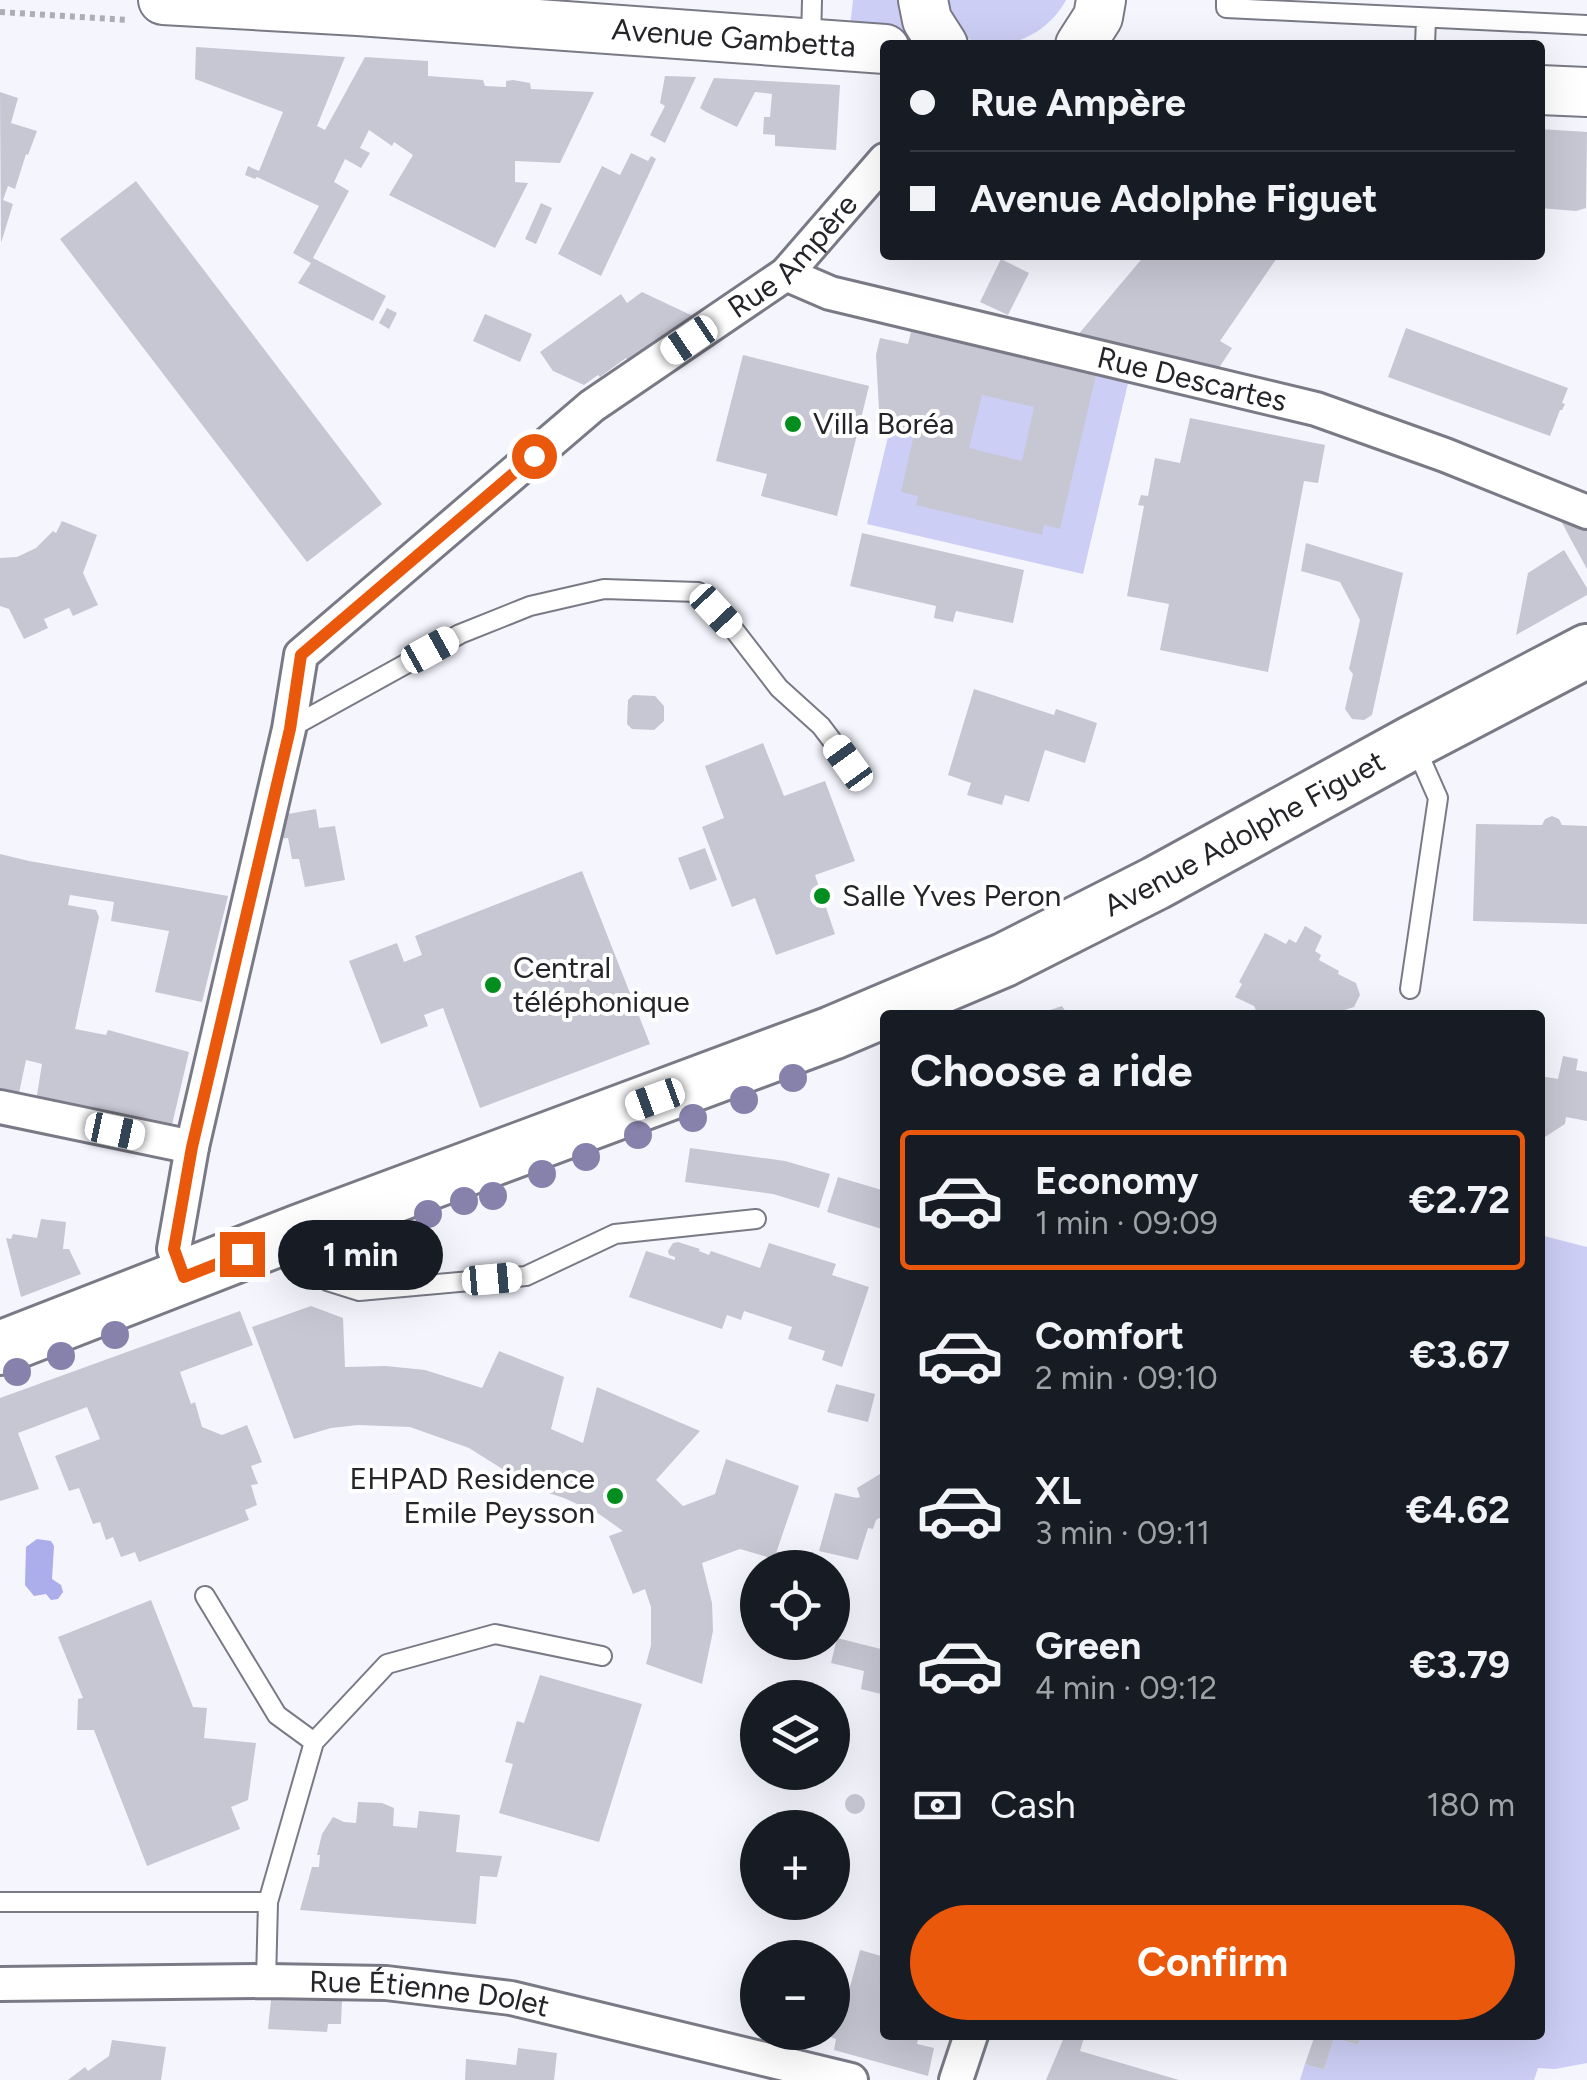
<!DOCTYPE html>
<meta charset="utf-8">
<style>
:root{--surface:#171b24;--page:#20242c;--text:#f1f3f6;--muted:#9ea1a6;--line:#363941;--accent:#ea580c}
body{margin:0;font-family:Figtree,sans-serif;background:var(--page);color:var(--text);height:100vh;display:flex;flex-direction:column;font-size:38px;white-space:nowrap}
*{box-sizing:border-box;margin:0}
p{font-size:32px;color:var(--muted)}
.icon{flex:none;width:55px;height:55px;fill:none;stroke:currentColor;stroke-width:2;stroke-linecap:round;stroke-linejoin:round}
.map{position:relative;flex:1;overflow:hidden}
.panel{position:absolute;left:880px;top:1010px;width:665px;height:1030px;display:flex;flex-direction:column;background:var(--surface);border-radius:10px;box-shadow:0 10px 40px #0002}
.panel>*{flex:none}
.banner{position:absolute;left:880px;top:40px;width:665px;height:220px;border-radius:10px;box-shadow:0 10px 40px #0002;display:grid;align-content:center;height:220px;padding:0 30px;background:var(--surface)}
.controls{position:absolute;left:740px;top:1550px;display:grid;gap:20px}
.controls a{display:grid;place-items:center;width:110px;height:110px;border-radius:50%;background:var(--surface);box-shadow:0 10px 40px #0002;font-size:50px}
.end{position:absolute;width:45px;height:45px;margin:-22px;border:12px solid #ea580c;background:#fff;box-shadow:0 0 0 5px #fff}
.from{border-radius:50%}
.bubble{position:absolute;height:70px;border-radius:35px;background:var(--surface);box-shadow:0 10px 40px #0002;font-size:32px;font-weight:700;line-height:70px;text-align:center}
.car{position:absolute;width:30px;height:60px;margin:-30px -15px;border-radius:12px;box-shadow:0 0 8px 2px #0007;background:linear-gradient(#fff 24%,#345 0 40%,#fff 0 76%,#345 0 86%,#fff 0)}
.banner b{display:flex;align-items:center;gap:35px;height:95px;font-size:38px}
.banner b+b{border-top:2px solid var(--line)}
.banner i{width:25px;height:25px;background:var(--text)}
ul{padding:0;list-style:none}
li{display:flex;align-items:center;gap:30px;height:140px;margin:0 20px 15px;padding:0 10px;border:5px solid transparent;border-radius:10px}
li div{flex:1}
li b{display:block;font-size:38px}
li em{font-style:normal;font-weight:700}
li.on{border-color:var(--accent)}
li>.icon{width:90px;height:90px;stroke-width:1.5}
h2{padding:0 30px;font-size:45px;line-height:120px}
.pay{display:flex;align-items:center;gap:25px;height:110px;padding:0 30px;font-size:38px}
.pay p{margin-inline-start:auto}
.action{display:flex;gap:20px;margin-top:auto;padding:20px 30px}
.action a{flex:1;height:115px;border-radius:60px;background:var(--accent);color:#fff;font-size:40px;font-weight:700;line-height:115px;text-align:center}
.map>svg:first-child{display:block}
</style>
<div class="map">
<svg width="1587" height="2080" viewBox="0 0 1587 2080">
<rect width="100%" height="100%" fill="#f4f5fd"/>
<!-- green -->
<path fill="#cccef5" d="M 853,0 L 911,0 C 909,15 912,31 898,38 L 849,36 Z
M 943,0 L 1066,0 C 1051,29 1015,50 982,44 C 971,41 961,35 952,29 Z
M 913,333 L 1128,383 L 1083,574 L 867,524 Z
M 1540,1235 L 1587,1247 L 1587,2063 L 1555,2069 L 1538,2068 L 1534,2080 L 1300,2080 L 1305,2064 L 1324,2070 L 1334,2038 L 1358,2045 L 1362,2035 L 1540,2035 Z"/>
<!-- water -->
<path fill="#acadeb" d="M 37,1539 L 51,1541 L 54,1546 L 52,1579 L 61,1585 L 63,1592 L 58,1599 L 51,1600 L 46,1594 L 34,1596 L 25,1585 L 26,1547 Z"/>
<!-- building -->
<path fill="#c7c7d4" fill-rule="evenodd" d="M 196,47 L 345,57 L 317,126 L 325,130 L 365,57 L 428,61 L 428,76 L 483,80 L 485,86 L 506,87 L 506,81 L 513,80 L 530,83 L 531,89 L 594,92 L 560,163 L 515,161 L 515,182 L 528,183 L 495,248 L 389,195 L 413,155 L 394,142 L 392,146 L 369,130 L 360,148 L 370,153 L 361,168 L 345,159 L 334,182 L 349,191 L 313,258 L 386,296 L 373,321 L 298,283 L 311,263 L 293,253 L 319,206 L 257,177 L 255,179 L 245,175 L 248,166 L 259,171 L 283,112 L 195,79 Z
M 665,76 L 696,77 L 665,143 L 650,135 L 665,106 L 660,103 Z
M 714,78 L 840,85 L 836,150 L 775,146 L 775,135 L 763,134 L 764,117 L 770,117 L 772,94 L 755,92 L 737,127 L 706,112 L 700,108 Z
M 0,92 L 18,98 L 11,123 L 37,131 L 28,155 L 26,154 L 15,189 L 8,186 L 3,200 L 13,204 L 1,243 Z
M 1540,129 L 1587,132 L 1586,208 L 1576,211 L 1540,208 Z
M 631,153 L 648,161 L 651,156 L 656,159 L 601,276 L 558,254 L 602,166 L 620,175 Z
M 136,181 L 382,504 L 307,562 L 60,239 Z
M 541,203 L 552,208 L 536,244 L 525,239 Z
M 1145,255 L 1279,255 L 1220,341 L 1232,348 L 1215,374 L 1142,357 L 1147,352 L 1077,336 Z
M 1001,259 L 1029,273 L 1008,315 L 980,302 Z
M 642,292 L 695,317 L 628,361 L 626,358 L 600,377 L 598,375 L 584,385 L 553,371 L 540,352 L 621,294 L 627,303 Z
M 387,308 L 397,313 L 389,329 L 379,323 Z
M 485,314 L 532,334 L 520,362 L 473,341 Z
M 1406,328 L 1568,388 L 1562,403 L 1565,404 L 1562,410 L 1560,410 L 1550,436 L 1388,377 Z
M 911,332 L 1096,375 L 1060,529 L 1044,525 L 1042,535 L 916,505 L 918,496 L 901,492 L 915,430 L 885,426 L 875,421 L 879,409 L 876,355 L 880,338 L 908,344 ZM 982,395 L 1034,407 L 1022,461 L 969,448 Z
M 743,355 L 869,386 L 837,516 L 761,496 L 767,474 L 716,461 Z
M 1190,418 L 1325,445 L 1318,483 L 1304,481 L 1268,672 L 1160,650 L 1169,604 L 1127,596 L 1144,506 L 1138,505 L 1141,495 L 1148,496 L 1155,458 L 1180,463 Z
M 1557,513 L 1587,526 L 1587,569 L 1569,536 Z
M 62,521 L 97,535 L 83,573 L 98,605 L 73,616 L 69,608 L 44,619 L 48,628 L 24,639 L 9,609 L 0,606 L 0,558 L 17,557 L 36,548 L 53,531 L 56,533 Z
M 862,533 L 1024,570 L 1013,623 L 956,611 L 953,622 L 934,618 L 936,606 L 850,586 Z
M 1306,543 L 1403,573 L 1372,715 L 1364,720 L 1352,719 L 1345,709 L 1353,674 L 1349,669 L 1360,620 L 1340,582 L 1301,571 Z
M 1564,550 L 1587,588 L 1587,595 L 1516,635 L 1528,573 Z
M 974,689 L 1054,715 L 1056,709 L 1097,723 L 1085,763 L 1045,750 L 1029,802 L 1005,795 L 1002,805 L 967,795 L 971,783 L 948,775 Z
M 633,695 L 655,696 L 664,706 L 664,721 L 654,730 L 632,729 L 627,724 L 628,700 Z
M 763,743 L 784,796 L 825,781 L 855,861 L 815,875 L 835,934 L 776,955 L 755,898 L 732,907 L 702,827 L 724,818 L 705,766 Z
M 316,809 L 319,828 L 335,826 L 345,880 L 305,887 L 299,859 L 292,859 L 288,838 L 275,839 L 282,815 Z
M 1552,816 L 1559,819 L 1562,825 L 1587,826 L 1587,924 L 1473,921 L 1476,824 L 1542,825 L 1545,819 Z
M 705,848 L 717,880 L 690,890 L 678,858 Z
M 0,854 L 29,861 L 228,896 L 202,1002 L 155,992 L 169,931 L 111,921 L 114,902 L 70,895 L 68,905 L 96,910 L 99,917 L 75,1029 L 106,1035 L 108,1030 L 189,1052 L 171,1129 L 36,1101 L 42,1064 L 26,1060 L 18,1098 L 0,1094 Z
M 582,871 L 650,1044 L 480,1108 L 443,1008 L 424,1015 L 428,1026 L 381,1044 L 349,961 L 397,943 L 404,962 L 422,955 L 415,936 Z
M 1305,926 L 1322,936 L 1315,951 L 1321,955 L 1319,960 L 1339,971 L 1338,974 L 1356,983 L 1360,995 L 1354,1007 L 1341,1011 L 1339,1015 L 1258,1015 L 1254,1006 L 1235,997 L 1242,984 L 1239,982 L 1265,933 L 1286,944 L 1289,939 L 1296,943 Z
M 1062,1006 L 1068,1015 L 1034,1015 L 1043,1010 L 1044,1012 Z
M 1563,1056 L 1578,1059 L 1576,1070 L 1587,1072 L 1587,1121 L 1566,1117 L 1565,1124 L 1545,1137 L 1540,1136 L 1540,1076 L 1558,1079 Z
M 690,1148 L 785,1161 L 830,1174 L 819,1208 L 773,1194 L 685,1182 Z
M 838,1177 L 885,1191 L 885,1230 L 827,1212 Z
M 41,1219 L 66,1222 L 63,1249 L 69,1249 L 81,1274 L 21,1297 L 6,1238 L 11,1239 L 13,1234 L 37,1238 Z
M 678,1242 L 700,1249 L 699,1251 L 709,1255 L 711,1251 L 760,1268 L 769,1243 L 836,1264 L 832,1275 L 869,1287 L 842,1367 L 822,1360 L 825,1351 L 788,1339 L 792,1327 L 744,1311 L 741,1320 L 727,1315 L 722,1329 L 629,1297 L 646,1251 L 675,1260 L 675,1257 L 669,1255 L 668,1251 L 673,1243 Z
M 311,1306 L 343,1318 L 345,1367 L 386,1366 L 425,1370 L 482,1388 L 499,1351 L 564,1377 L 551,1429 L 583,1443 L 597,1387 L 700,1431 L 656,1480 L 683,1506 L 715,1494 L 726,1459 L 799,1486 L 774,1559 L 740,1549 L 702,1563 L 712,1603 L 713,1631 L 702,1684 L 646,1664 L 651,1645 L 651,1607 L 645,1589 L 633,1594 L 609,1536 L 623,1531 L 599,1514 L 564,1498 L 533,1488 L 469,1448 L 410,1427 L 358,1425 L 331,1428 L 294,1439 L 252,1327 Z
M 240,1311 L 253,1345 L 180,1372 L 191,1404 L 195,1402 L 202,1427 L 222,1435 L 247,1425 L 262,1462 L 251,1466 L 258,1484 L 251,1485 L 257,1505 L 245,1510 L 249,1520 L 139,1562 L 135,1552 L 121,1557 L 113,1537 L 106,1540 L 100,1522 L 93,1524 L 79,1488 L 69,1491 L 55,1456 L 100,1439 L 87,1407 L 18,1433 L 39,1489 L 0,1501 L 0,1398 Z
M 836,1384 L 875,1394 L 868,1422 L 827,1412 Z
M 885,1471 L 885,1515 L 876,1520 L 873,1529 L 868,1528 L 858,1560 L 819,1551 L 835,1493 L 857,1498 L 860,1497 L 857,1488 Z
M 151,1600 L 193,1707 L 207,1708 L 204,1738 L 256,1743 L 248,1800 L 231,1807 L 240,1829 L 147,1866 L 94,1730 L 77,1730 L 78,1699 L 83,1698 L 58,1637 Z
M 837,1638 L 885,1650 L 885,1695 L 861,1689 L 864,1671 L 831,1663 Z
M 540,1675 L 642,1704 L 599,1842 L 499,1813 L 513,1764 L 505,1762 L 517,1721 L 524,1723 Z
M845 1804a10 10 0 1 1 20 0a10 10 0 1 1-20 0Z
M 358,1802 L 382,1803 L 394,1808 L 393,1826 L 417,1828 L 419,1811 L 460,1815 L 456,1852 L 502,1856 L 497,1877 L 480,1876 L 476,1924 L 300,1910 L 312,1867 L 319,1867 L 320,1855 L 317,1855 L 322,1834 L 333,1817 L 344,1822 L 356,1823 Z
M 860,1950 L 885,1957 L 885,2035 L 919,2035 L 917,2044 L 934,2048 L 928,2076 L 834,2050 L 836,2039 L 828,2036 L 829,2032 L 832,2032 L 832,2021 L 837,2004 L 845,2005 Z
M 336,1999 L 342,2001 L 341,2024 L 328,2024 L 327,2032 L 268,2029 L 271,2000 Z
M 1065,2035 L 1085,2035 L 1080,2051 L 1179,2080 L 1046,2080 Z
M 1315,2035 L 1362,2035 L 1358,2045 L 1334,2038 L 1324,2070 L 1305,2064 Z
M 112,2040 L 166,2047 L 161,2080 L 68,2080 L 85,2067 L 88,2071 L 109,2056 Z
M 518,2048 L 557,2053 L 554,2080 L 465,2080 L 466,2059 L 516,2065 Z"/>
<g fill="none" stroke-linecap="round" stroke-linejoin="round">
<!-- service casing -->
<g stroke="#797a86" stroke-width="22">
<path id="service" d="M 1226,0 L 1226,8 L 1587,25
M 811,39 L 812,0
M 1425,45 L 1426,19
M 290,728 L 460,634 L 530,606 L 604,589 L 698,592 L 735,631 L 779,688 L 821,726 L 849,763
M 1410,989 L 1438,798 L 1415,746
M 301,1234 L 327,1281 L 359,1291 L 526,1276 L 615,1234 L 756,1219
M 205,1596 L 277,1715 L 314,1742
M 0,1902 L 268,1902
M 266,1981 L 268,1902 L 314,1742 L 387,1664 L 495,1634 L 602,1656"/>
</g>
<!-- minor casing -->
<g stroke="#797a86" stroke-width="38">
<g id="minor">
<path id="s1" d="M 786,274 L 830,293 L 1316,409 L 1445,455 L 1587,512"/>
<path d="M 0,1107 L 192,1147"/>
<path id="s2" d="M 184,1277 L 174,1249 L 192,1147 L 289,729 L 301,655 L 592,406 L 786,274 L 885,160"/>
<path id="s3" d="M 0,1984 L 266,1981 L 386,1983 L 511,1998 L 851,2080"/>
<path d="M 956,2080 L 971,2035"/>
</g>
</g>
<!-- secondary casing -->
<g stroke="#797a86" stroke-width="52">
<g id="secondary">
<path id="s4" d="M 163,0 L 358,11 L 885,49"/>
<path d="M 923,0 L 927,20 L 943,45"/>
<path d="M 1080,45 L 1098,17 L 1101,0"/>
<path d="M 1540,90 L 1587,92"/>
</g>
</g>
<!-- primary casing -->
<g stroke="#797a86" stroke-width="58">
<g id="primary">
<path id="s5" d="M 0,1348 L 300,1231 L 832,1033 L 1004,960 L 1156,883 L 1413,742 L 1587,651"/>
</g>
</g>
<!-- path -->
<path stroke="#adaeb5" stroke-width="6" stroke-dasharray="5 5" stroke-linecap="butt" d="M 0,12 L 128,20"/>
<!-- service -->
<use href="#service" stroke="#fff" stroke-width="18"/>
<!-- minor -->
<use href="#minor" stroke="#fff" stroke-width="32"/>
<!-- secondary -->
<use href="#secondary" stroke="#fff" stroke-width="48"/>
<!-- primary -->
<use href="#primary" stroke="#fff" stroke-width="52"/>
</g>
<!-- trees -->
<g fill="#8782ac">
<circle cx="793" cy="1078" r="14"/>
<circle cx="744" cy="1100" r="14"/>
<circle cx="693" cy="1118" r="14"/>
<circle cx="638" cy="1135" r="14"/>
<circle cx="586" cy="1157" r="14"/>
<circle cx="542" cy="1174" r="14"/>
<circle cx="493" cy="1196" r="14"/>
<circle cx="464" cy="1201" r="14"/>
<circle cx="428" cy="1214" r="14"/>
<circle cx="390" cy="1237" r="14"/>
<circle cx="115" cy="1335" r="14"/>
<circle cx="61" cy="1356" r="14"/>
<circle cx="17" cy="1372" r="14"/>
</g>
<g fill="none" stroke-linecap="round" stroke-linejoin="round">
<!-- route -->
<path stroke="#ea580c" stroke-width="12" d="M 242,1254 L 184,1277 L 174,1249 L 192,1147 L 290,729 L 301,655 L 534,456"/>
</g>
<!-- markers -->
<g fill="#028e1e" stroke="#fff" stroke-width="4">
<circle cx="793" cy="424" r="10"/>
<circle cx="822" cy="896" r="10"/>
<circle cx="493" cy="985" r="10"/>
<circle cx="615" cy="1496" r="10"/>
</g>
<g text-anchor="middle" stroke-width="8" stroke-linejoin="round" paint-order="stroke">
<!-- street labels -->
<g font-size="30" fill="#242429" stroke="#fff">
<text dy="10" stroke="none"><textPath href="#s4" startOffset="572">Avenue Gambetta</textPath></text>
<text dy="10" stroke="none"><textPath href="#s2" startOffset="1272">Rue Ampère</textPath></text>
<text dy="10" stroke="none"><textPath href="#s1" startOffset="420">Rue Descartes</textPath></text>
<text dy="10" stroke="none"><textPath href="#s5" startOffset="1348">Avenue Adolphe Figuet</textPath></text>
<text dy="10" stroke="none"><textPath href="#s3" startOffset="430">Rue Étienne Dolet</textPath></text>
</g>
<!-- poi labels -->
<g font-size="30" fill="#242429" stroke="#fff" text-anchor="start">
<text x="813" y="434">Villa Boréa</text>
<text x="842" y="906">Salle Yves Peron</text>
<text x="513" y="978">Central<tspan x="513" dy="34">téléphonique</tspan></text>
<text x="595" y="1489" text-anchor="end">EHPAD Residence<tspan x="595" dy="34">Emile Peysson</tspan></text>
</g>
</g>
</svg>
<div class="controls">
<a><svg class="icon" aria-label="locate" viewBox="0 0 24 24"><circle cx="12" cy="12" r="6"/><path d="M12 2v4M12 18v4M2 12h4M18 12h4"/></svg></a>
<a><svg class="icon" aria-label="layers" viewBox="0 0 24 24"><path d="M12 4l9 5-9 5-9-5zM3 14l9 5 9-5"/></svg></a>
<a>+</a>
<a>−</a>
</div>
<i class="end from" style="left:534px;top:456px"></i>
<i class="end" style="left:242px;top:1254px"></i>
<div class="bubble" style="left:278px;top:1220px;width:165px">1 min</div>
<i class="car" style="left:689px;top:340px;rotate:236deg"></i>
<i class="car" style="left:716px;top:611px;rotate:137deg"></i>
<i class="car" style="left:430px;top:650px;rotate:61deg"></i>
<i class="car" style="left:848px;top:763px;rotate:324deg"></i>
<i class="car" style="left:655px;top:1099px;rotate:250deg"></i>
<i class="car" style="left:115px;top:1131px;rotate:102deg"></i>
<i class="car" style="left:492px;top:1279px;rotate:85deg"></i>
<div class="banner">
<b><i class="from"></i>Rue Ampère</b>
<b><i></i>Avenue Adolphe Figuet</b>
</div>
<section class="panel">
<h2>Choose a ride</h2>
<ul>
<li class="on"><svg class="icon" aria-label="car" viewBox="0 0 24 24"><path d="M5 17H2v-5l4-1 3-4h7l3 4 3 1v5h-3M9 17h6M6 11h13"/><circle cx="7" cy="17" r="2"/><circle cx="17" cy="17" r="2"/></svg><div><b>Economy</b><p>1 min · 09:09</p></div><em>€2.72</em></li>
<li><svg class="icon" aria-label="car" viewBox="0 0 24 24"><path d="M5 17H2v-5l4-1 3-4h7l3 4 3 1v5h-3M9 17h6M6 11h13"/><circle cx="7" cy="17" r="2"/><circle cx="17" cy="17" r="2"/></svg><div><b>Comfort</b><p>2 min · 09:10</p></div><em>€3.67</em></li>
<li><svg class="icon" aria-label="car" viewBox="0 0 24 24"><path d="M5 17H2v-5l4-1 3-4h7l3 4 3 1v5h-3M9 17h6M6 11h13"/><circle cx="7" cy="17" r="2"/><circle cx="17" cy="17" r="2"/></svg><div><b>XL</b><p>3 min · 09:11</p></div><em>€4.62</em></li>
<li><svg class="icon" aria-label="car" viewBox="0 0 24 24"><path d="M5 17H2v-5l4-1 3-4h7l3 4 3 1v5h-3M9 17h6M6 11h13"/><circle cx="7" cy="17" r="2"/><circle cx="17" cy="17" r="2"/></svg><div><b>Green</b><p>4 min · 09:12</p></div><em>€3.79</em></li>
</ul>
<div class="pay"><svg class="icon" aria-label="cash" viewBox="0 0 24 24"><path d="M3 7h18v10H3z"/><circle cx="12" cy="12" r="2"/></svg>Cash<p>180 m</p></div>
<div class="action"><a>Confirm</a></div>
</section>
</div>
